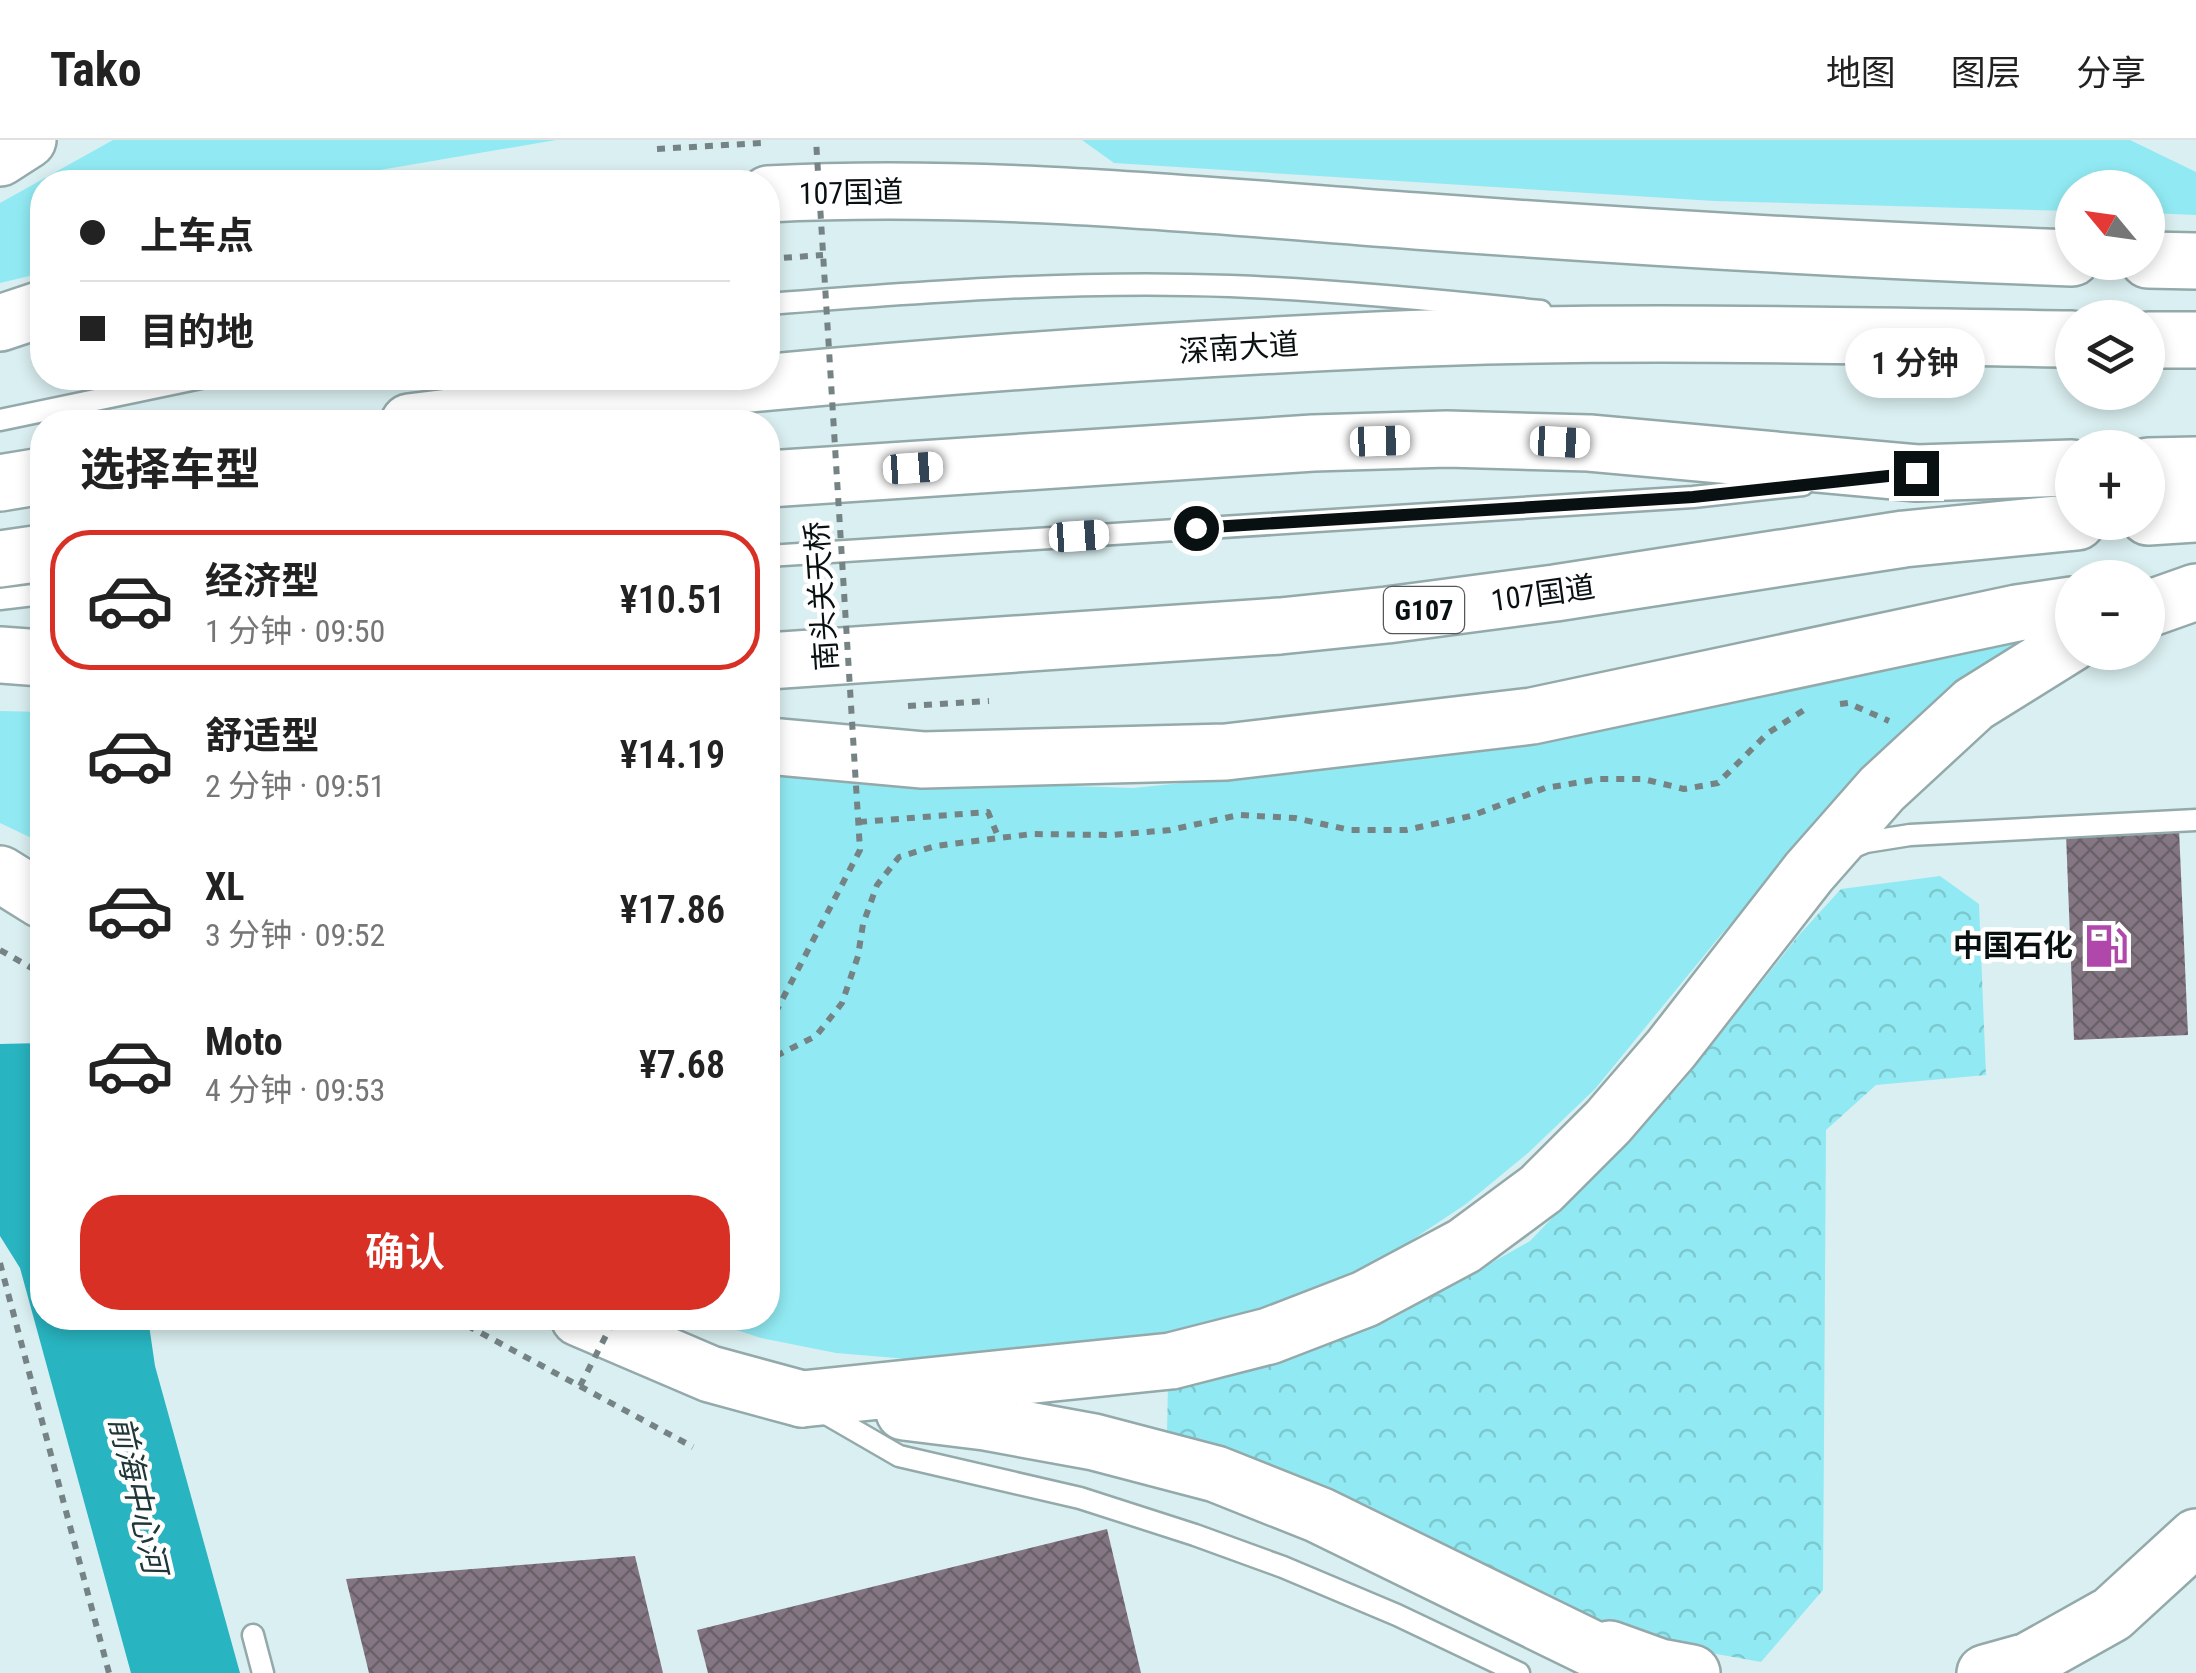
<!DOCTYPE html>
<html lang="zh">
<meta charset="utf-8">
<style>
:root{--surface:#fff;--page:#f2f2f2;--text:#222;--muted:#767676;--line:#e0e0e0;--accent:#d93025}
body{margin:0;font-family:"Roboto Condensed","Noto Sans SC",sans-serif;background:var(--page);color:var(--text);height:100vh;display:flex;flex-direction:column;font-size:38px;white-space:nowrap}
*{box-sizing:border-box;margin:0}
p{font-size:32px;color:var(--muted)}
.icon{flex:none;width:55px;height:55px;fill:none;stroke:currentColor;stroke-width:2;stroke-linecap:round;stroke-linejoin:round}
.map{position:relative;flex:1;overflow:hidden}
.side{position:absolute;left:30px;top:270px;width:750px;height:920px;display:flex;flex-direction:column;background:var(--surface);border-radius:40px;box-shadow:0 5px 15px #0003}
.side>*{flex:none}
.banner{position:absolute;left:30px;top:30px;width:750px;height:220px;border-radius:40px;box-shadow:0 5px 15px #0003;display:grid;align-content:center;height:220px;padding:0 50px;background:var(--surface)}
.needle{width:65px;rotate:299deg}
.buttons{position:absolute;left:2055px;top:30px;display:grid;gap:20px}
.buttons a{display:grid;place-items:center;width:110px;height:110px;border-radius:50%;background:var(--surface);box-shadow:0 5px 15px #0003;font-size:50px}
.end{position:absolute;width:45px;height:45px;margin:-22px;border:12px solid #091011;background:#fff;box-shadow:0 0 0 5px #fff}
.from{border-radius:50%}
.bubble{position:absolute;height:70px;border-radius:35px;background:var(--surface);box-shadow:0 5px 15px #0003;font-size:32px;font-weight:600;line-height:70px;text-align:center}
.car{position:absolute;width:30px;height:60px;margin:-30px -15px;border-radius:12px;box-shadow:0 0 8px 2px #0007;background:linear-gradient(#fff 24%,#345 0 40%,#fff 0 76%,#345 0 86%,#fff 0)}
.banner b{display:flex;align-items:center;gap:35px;height:95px;font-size:38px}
.banner b+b{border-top:2px solid var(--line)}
.banner i{width:25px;height:25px;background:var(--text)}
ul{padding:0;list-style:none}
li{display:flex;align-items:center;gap:30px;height:140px;margin:0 20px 15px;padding:0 30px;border:5px solid transparent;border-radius:40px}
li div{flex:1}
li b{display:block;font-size:38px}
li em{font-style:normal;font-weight:600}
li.active{border-color:var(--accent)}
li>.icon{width:90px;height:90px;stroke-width:1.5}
h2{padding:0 50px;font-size:45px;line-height:120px}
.button{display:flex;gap:20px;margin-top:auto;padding:20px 50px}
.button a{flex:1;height:115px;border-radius:40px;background:var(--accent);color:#fff;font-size:40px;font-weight:600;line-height:115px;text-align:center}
header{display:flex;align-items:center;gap:60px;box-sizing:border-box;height:140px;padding:0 50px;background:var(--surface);border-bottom:2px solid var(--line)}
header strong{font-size:48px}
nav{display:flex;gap:55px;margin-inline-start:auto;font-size:35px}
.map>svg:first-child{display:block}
</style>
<header>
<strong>Tako</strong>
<nav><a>地图</a><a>图层</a><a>分享</a></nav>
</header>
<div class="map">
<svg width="2196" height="1533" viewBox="0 0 2196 1533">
<defs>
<pattern id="forest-crowns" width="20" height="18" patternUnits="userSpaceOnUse" patternTransform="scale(2.5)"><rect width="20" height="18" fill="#91eaf3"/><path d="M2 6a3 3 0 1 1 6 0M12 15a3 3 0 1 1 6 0" fill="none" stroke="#7cc8cf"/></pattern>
<pattern id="building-cross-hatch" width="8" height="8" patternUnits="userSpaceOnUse" patternTransform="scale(2.5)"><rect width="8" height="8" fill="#847783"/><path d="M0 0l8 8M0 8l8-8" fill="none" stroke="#6a606a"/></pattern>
</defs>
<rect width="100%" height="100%" fill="#daeff1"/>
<!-- forest -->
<path fill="url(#forest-crowns)" d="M 1940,736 L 1979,764 L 1986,935 L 1876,945 L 1826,990 L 1823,1450 L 1761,1522 L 1655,1503 L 1167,1293 L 1168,1243 L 1306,1211 L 1390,1180 L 1530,1101 L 1679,946 L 1799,795 L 1841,749 Z"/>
<!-- park -->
<path fill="#91eaf3" d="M 113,0 L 556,0 L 310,42 L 42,42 L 42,133 L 0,143 L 0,63 Z
M 1082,0 L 2130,0 L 2196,32 L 2196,75 L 2148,73 L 2148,48 L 2072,48 L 2072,71 L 1714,61 L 1114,23 Z
M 2029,498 L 1970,536 L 1925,572 L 1869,628 L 1720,796 L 1595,949 L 1528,1013 L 1466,1064 L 1406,1104 L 1339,1141 L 1270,1171 L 1203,1190 L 920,1220 L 836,1213 L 761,1198 L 700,1178 L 768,1178 L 768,636 L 1133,648 L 1312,630 L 1508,605 Z
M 0,571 L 42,572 L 42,703 L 0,683 Z"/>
<!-- water -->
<path fill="#28b4c0" d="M 42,903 L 42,1178 L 148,1178 L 155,1226 L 240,1533 L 131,1533 L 20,1128 L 0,1096 L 0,904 Z"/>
<!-- building -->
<path fill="url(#building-cross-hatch)" d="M 2179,689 L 2188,895 L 2074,900 L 2066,694 Z
M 1107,1389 L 1141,1533 L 708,1533 L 697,1490 Z
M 635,1416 L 663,1533 L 369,1533 L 346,1439 Z"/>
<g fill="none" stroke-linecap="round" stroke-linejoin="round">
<!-- service casing -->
<g stroke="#94a9aa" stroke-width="25">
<path id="service" d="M 768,164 C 921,152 1076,140 1230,146 C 1334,150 1437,160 1541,171
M 0,280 L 201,238
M 768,416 L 1693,357 L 1803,345
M 0,459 L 42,454
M 1849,709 L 1866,702 L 1910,695 L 2196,680
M 816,1268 L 899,1316 L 1080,1358 L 1195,1395 L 1283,1427 L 1397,1475 L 1519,1533
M 253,1495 L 263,1533"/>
</g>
<!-- primary casing -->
<g stroke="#94a9aa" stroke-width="60">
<path id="primary" d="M 2148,200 L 2196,200
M 409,282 C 731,241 1053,215 1377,200 C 1609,189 1841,196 2072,199
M 2148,326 L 2196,325
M 768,339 L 1313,303 L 1447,299 L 1589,303 L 1917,333 L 2072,328
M 0,343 L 42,336
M 0,419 L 42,413
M 0,734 L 42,760
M 579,1178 L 710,1234 L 802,1259"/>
</g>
<!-- trunk casing -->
<g stroke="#94a9aa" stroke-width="60">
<path id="trunk" d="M 0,18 L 28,0
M 768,54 C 983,43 1201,65 1416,81 C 1635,97 1853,110 2072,118
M 2148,120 L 2196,121
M 0,183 L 42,169
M 2148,377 L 2196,374
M 2148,469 L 2196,452
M 0,515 L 42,518
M 768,521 L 1280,486 L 1387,475 L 1555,453 L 1904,399 L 2077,382
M 768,606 L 923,620 L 1226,612 L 1532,576 L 2017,473 L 2072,465
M 802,1259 L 1171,1221 L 1269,1196 L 1365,1159 L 1464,1106 L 1541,1049 L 1608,982 L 1671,909 L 1809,732 L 1882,649 L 1974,564 L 2072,503
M 904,1272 L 985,1282 L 1094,1302 L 1216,1334 L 1319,1375 L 1642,1533
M 1610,1509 L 1660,1527 L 1692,1533
M 1985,1533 L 2028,1521 L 2112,1474 L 2196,1397"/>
</g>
<!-- path -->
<path stroke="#758385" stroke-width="6" stroke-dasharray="8 8" stroke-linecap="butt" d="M 657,9 L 761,3
M 768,119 L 823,115
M 1840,564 L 1848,563 L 1889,581
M 908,566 L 989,561
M 859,682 L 988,672 L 999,699
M 0,810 L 42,834
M 776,916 L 816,896 L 842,863 L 858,816 L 863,784 L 877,745 L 899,717 L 935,706 L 1032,694 L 1112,695 L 1170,690 L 1239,675 L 1295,678 L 1350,690 L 1406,690 L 1471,676 L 1545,648 L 1600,639 L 1643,639 L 1684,649 L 1718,643 L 1768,593 L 1804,570
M 0,1123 L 109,1533
M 453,1178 L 693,1307"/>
<!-- service -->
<use href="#service" stroke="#fff" stroke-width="20"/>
<!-- primary -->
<use href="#primary" stroke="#fff" stroke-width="55"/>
<!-- trunk -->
<use href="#trunk" stroke="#fff" stroke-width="55"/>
<!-- path-bridge -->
<path stroke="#758385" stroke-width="6" stroke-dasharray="8 8" stroke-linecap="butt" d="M 768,887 L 860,710 L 816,0
M 580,1246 L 615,1178"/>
</g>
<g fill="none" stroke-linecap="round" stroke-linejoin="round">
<!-- route -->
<path stroke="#091011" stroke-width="12" d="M 1196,388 L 1693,357 L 1916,333"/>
</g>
<!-- icons -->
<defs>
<g id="fuel-bare" transform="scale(3.45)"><path d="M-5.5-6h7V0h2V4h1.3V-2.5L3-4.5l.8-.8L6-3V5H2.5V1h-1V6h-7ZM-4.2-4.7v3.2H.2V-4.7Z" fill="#b047aa" stroke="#fff" stroke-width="2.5" paint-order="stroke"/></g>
</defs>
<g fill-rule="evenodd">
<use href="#fuel-bare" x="2106" y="806"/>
</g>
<g text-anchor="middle" stroke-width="9" stroke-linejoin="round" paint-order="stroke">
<!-- shield labels -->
<rect fill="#fff" stroke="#535858" stroke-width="2.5" x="1384" y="447" width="80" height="46" rx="8"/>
<g font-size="28" font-weight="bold" fill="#091011">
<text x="1424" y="480">G107</text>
</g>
<!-- street labels -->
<g font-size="30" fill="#091011" stroke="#fff">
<text transform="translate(851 53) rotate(-1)" y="10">107国道</text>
<text transform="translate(1239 208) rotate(-4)" y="10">深南大道</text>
<text transform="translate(1543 454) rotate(-8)" y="10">107国道</text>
<text transform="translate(822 456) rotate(-94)" y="10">南头关天桥</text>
</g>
<!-- poi labels -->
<g font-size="30" font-weight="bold" fill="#091011" stroke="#fff" text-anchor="end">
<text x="2073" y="816">中国石化</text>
</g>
<!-- water labels -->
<g font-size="32" font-style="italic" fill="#203739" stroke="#fff">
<text transform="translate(138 1355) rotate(77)" y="11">前海中心河</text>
</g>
</g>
</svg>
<div class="buttons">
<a><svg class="needle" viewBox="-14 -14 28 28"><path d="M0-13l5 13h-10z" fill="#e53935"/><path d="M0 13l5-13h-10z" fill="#767676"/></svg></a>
<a><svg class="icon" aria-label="layers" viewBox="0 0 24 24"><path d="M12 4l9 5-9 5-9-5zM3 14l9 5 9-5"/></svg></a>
<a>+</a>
<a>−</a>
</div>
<i class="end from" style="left:1196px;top:388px"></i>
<i class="end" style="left:1916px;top:333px"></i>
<div class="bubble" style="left:1845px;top:188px;width:140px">1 分钟</div>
<i class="car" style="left:1380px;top:301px;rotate:88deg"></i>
<i class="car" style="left:1560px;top:302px;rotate:93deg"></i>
<i class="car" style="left:913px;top:328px;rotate:86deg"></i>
<i class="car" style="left:1079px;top:396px;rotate:86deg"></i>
<div class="banner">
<b><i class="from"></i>上车点</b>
<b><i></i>目的地</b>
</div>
<section class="side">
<h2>选择车型</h2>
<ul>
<li class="active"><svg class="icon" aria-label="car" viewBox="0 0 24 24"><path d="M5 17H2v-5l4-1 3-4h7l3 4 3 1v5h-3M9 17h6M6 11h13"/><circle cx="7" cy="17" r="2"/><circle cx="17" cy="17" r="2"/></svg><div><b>经济型</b><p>1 分钟 · 09:50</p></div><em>¥10.51</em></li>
<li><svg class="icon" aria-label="car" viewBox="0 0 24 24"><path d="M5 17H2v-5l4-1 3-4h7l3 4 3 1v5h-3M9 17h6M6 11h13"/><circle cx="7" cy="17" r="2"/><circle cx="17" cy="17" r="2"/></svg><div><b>舒适型</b><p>2 分钟 · 09:51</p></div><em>¥14.19</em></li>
<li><svg class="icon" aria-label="car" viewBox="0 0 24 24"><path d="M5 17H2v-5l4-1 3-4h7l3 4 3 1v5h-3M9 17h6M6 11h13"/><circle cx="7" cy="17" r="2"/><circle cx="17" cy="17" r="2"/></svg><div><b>XL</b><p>3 分钟 · 09:52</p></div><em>¥17.86</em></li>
<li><svg class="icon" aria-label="car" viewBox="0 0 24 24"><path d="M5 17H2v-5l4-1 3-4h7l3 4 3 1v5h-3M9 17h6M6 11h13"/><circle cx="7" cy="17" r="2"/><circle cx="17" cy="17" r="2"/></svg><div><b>Moto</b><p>4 分钟 · 09:53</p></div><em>¥7.68</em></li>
</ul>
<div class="button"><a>确认</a></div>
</section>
</div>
